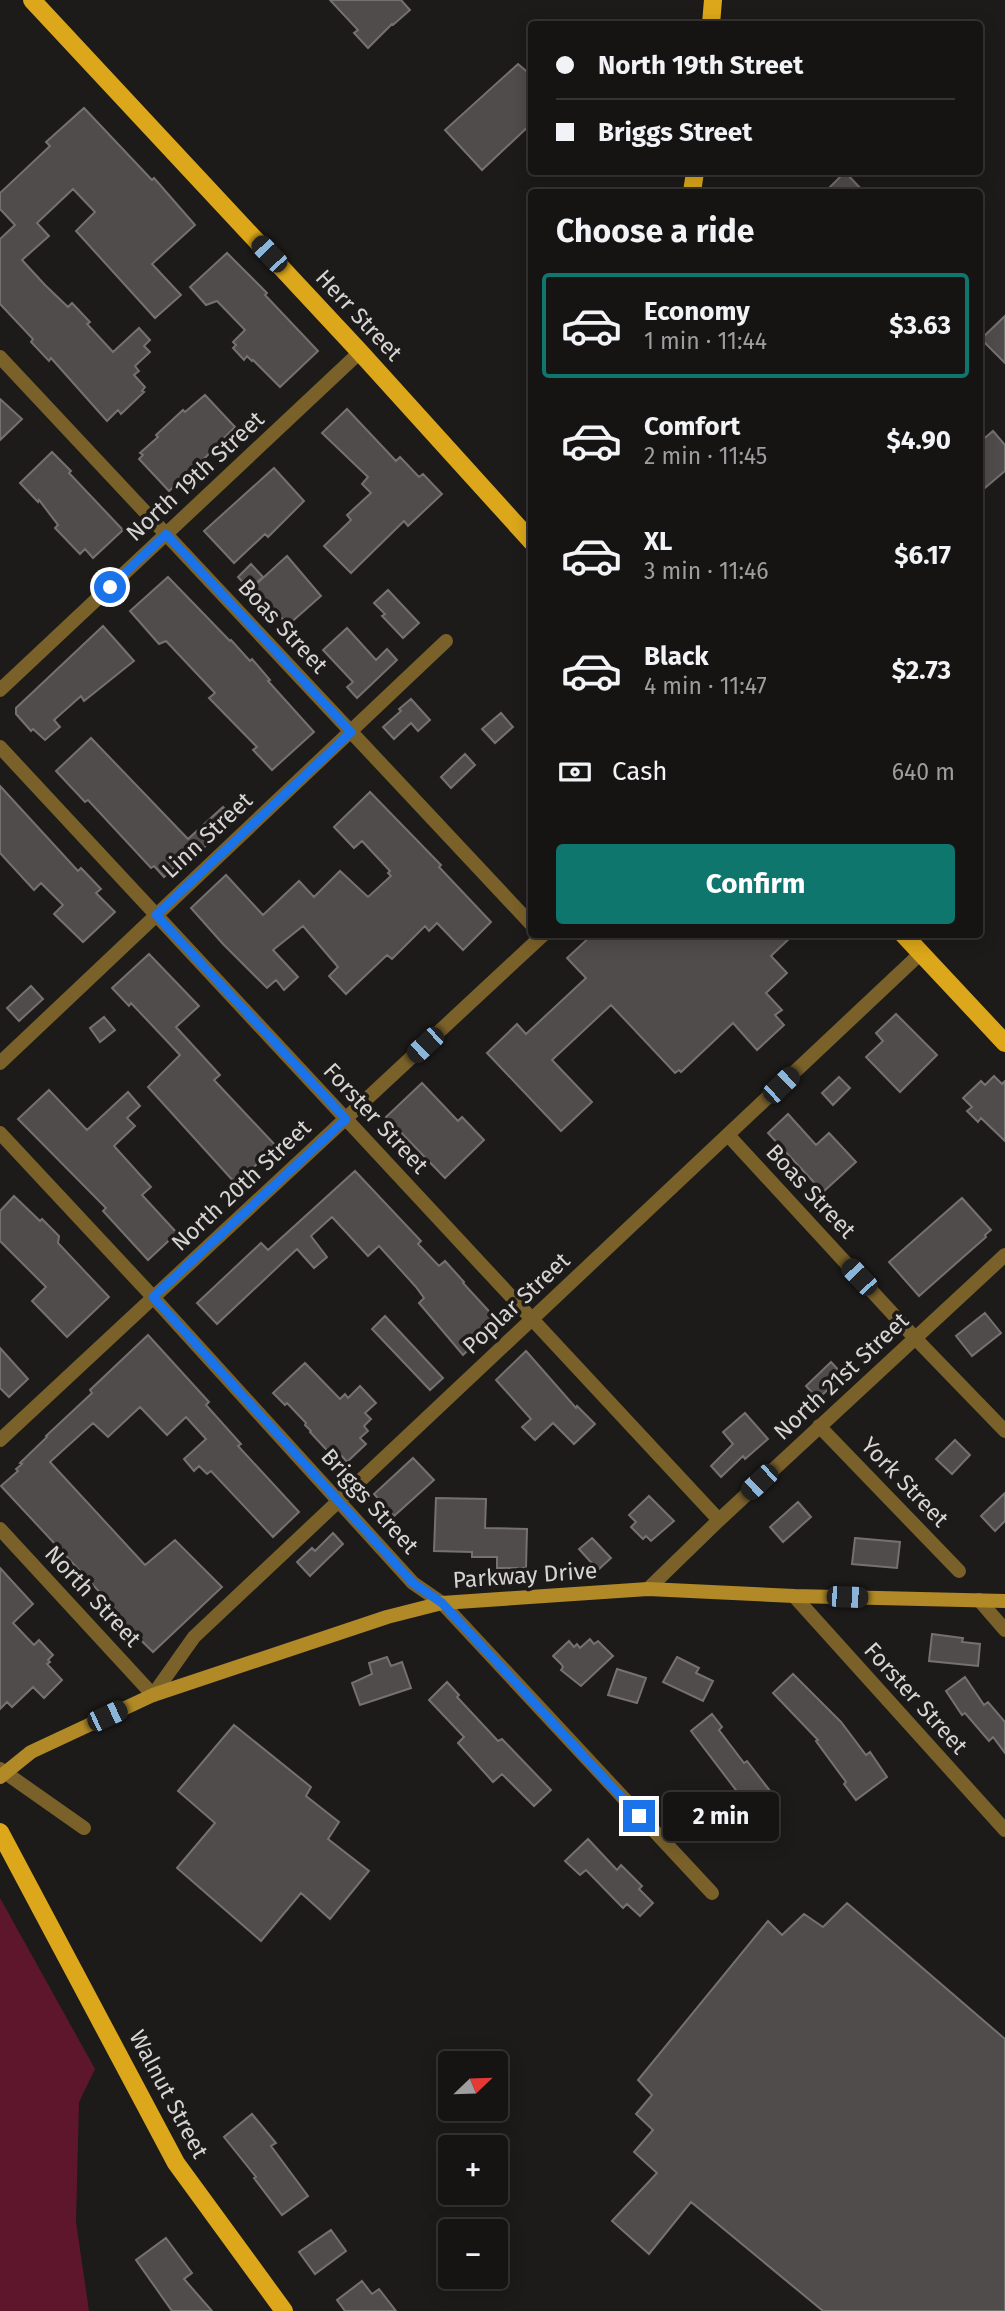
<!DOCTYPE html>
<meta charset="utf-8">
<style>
:root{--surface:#161413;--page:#232121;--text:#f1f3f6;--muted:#9e9ea0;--line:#353333;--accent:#0f766e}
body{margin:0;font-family:"Fira Sans",sans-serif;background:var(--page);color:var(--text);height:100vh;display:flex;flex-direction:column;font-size:26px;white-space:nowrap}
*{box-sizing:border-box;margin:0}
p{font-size:23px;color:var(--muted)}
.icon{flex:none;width:38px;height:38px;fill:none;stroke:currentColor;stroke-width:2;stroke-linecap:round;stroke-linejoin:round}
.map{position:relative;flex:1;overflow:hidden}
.drawer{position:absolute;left:528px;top:189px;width:455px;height:749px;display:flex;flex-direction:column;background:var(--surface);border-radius:7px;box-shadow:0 4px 18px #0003,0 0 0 2px var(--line)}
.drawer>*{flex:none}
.hud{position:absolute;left:528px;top:21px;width:455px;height:154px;border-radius:7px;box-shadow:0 4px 18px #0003,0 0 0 2px var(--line);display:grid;align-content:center;height:154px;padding:0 28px;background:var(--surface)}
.needle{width:46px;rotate:67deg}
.fabs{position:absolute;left:438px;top:2051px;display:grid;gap:14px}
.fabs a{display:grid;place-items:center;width:70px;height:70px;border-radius:7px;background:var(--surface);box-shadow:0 4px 18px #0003,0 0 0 2px var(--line);font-size:35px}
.end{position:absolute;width:32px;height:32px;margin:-16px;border:9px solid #1a73e8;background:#fff;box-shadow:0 0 0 4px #fff}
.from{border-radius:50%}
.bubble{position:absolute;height:49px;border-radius:7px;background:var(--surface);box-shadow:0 4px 18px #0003,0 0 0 2px var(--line);font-size:23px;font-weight:700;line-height:49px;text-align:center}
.car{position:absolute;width:21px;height:42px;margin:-21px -10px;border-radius:9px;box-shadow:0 0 5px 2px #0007;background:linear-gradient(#222 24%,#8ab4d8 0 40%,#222 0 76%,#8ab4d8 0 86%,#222 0)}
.hud b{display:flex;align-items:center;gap:24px;height:66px;font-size:26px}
.hud b+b{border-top:2px solid var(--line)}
.hud i{width:18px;height:18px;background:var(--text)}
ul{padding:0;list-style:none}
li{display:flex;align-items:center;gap:21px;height:105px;margin:0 14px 10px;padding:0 14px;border:4px solid transparent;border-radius:7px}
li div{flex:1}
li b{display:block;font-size:26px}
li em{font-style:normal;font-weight:700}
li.selected{border-color:var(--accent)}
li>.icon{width:63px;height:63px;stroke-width:1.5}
h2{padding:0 28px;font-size:32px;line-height:84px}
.pay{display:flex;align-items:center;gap:18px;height:77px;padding:0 28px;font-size:26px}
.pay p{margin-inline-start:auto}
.button{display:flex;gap:14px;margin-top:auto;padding:14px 28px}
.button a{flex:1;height:80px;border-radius:7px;background:var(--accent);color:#fff;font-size:28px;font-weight:700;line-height:80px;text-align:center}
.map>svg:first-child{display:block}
</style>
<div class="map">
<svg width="1005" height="2311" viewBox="0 0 1005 2311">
<rect width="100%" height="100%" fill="#1d1b19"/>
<!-- green -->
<path fill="#5e162d" d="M 0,1898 L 95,2069 L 79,2102 L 76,2222 L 89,2311 L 0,2311 Z"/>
<!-- building -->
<path fill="#504c4b" stroke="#757170" stroke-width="2" d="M 330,0 L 401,0 L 410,10 L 393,25 L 392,24 L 368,48 L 354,33 L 358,30 Z
M 518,64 L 532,76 L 532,123 L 482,170 L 445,130 Z
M 84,108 L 152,180 L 154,178 L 195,225 L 152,264 L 181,295 L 155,318 L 76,231 L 95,212 L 73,189 L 37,223 L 49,236 L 22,260 L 45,285 L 68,307 L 72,303 L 90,322 L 87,324 L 113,352 L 139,328 L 150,340 L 144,346 L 150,352 L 135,366 L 139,371 L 134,375 L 145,387 L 142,391 L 144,392 L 121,414 L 118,410 L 107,421 L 51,358 L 49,361 L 31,342 L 33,339 L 0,304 L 0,239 L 15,225 L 0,209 L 0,193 L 50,146 L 46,142 Z
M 845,172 L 864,192 L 825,192 Z
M 227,253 L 267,293 L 265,295 L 318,351 L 280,387 L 253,360 L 252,361 L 247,356 L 244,360 L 233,348 L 236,345 L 233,342 L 245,330 L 217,301 L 206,305 L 190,287 Z
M 1005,316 L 1005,363 L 981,339 Z
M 205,395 L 235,427 L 198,465 L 169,491 L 139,459 L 143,455 L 140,453 L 158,437 L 156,435 L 183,410 L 185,412 Z
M 0,399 L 22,419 L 0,440 Z
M 347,409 L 396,461 L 400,457 L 419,477 L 423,474 L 442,494 L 408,526 L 404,521 L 351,573 L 324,546 L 351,520 L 347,515 L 371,493 L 362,484 L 368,477 L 322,433 Z
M 993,431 L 1005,445 L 1005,471 L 980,492 L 980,442 Z
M 52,452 L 71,471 L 69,473 L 123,530 L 93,558 L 85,549 L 80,554 L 55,528 L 58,525 L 39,500 L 38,502 L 20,483 Z
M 274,468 L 304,501 L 268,537 L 265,534 L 234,563 L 204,531 Z
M 287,556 L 321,596 L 288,625 L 253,587 Z
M 251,564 L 263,577 L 249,589 L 238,577 Z
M 168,577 L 230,641 L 231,640 L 250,661 L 252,659 L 270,680 L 268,681 L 314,732 L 272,770 L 253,750 L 257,747 L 209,698 L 215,693 L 166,641 L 159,644 L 130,611 Z
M 388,590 L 419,623 L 403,638 L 382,616 L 385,614 L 374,603 Z
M 103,626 L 134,661 L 84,701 L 81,696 L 54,720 L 60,727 L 45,740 L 33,729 L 31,731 L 16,714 L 16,708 Z
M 347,628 L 376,660 L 387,649 L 397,660 L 357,698 L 347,687 L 353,682 L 323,650 Z
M 411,699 L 430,720 L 418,731 L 411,723 L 394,739 L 383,727 L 401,711 L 399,709 Z
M 501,713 L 513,727 L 495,743 L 482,729 Z
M 91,738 L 188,839 L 223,807 L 235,820 L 190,860 L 186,856 L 164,877 L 154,866 L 151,868 L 88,800 L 85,802 L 56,771 Z
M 465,754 L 475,765 L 451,788 L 441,777 Z
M 0,786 L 78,871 L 81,868 L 101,889 L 96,893 L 115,912 L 83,942 L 54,914 L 63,905 L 41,883 L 34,890 L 0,853 Z
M 370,792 L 441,865 L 439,867 L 491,922 L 463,950 L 437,923 L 429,931 L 425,926 L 392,959 L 387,955 L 346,994 L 329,976 L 338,967 L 303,926 L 273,950 L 298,977 L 284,990 L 276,980 L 267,988 L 223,944 L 191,908 L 226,875 L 263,915 L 299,881 L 314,897 L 340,871 L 368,897 L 391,876 L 388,873 L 390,871 L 362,841 L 354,848 L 334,827 Z
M 593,934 L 794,934 L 771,956 L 787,973 L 766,993 L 782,1010 L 775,1015 L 784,1025 L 757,1050 L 733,1023 L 681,1072 L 679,1070 L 675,1073 L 611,1005 L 552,1060 L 592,1102 L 561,1131 L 487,1053 L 517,1024 L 526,1034 L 586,978 L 567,958 Z
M 149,954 L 199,1006 L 176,1027 L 220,1075 L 214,1080 L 276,1146 L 236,1184 L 148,1087 L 180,1055 L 131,1003 L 129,1006 L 112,988 Z
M 31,986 L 43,999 L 19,1021 L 7,1008 Z
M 896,1014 L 937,1055 L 900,1092 L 866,1057 L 883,1041 L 876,1033 Z
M 104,1017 L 115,1030 L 100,1042 L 90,1028 Z
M 994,1076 L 1002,1084 L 1005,1081 L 1005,1141 L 981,1118 L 978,1122 L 967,1111 L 972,1107 L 963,1098 L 981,1081 L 985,1085 Z
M 839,1077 L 850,1088 L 833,1105 L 822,1093 Z
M 422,1083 L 458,1121 L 462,1117 L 484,1140 L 445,1178 L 386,1117 Z
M 49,1090 L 87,1130 L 128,1092 L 140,1106 L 127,1118 L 135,1126 L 114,1146 L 151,1187 L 142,1195 L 177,1233 L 148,1260 L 103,1211 L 106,1208 L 18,1119 Z
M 788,1114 L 816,1145 L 829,1133 L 856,1162 L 823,1192 L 768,1133 Z
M 355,1171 L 421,1241 L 418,1244 L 439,1266 L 445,1261 L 464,1282 L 463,1283 L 498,1321 L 463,1355 L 419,1303 L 424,1298 L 416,1287 L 379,1246 L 368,1256 L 332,1217 L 311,1236 L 327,1257 L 314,1268 L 297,1249 L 217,1324 L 197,1303 L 261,1243 L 268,1250 Z
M 14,1196 L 40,1221 L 42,1219 L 59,1236 L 58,1243 L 109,1297 L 67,1337 L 32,1301 L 46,1287 L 0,1241 L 0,1211 Z
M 962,1198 L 991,1230 L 985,1235 L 986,1237 L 919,1296 L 889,1262 Z
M 985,1313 L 1001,1333 L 972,1356 L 956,1336 Z
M 385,1316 L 443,1378 L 430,1390 L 372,1329 Z
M 148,1335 L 209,1402 L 206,1405 L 241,1444 L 238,1446 L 299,1512 L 273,1537 L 211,1471 L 207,1474 L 199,1466 L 194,1471 L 184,1459 L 206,1439 L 186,1417 L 167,1435 L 140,1407 L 108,1437 L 93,1423 L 50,1462 L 145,1565 L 175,1540 L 222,1587 L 153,1652 L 104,1604 L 108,1601 L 1,1486 L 18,1471 L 16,1469 L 22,1464 L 20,1463 L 47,1437 L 46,1436 L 92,1393 L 90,1390 Z
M 0,1348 L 28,1379 L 9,1397 L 0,1388 Z
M 526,1351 L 576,1408 L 577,1406 L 595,1424 L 574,1444 L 553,1423 L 535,1440 L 522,1427 L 531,1419 L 496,1380 Z
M 831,1362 L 843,1375 L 818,1399 L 806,1386 Z
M 305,1363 L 340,1399 L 345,1394 L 348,1398 L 360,1386 L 376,1403 L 365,1413 L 371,1419 L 364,1426 L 368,1431 L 360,1438 L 366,1444 L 347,1462 L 340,1454 L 335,1459 L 310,1432 L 311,1431 L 305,1425 L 306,1423 L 287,1403 L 285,1405 L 273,1393 Z
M 745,1413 L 768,1439 L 745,1459 L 743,1456 L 721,1477 L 711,1466 L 733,1444 L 723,1432 Z
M 955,1440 L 970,1455 L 952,1474 L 936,1459 Z
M 413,1458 L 434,1480 L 394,1516 L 374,1494 Z
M 1005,1493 L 1005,1521 L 995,1531 L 981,1516 Z
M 649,1496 L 674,1521 L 651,1541 L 646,1536 L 643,1539 L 631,1527 L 636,1522 L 629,1515 Z
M 436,1498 L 486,1499 L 485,1528 L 527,1529 L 526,1568 L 497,1568 L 497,1557 L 472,1557 L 472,1552 L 434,1551 Z
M 798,1502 L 811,1517 L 783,1542 L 770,1527 Z
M 333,1533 L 343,1544 L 310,1576 L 297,1562 L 312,1548 L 315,1551 Z
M 592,1538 L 611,1558 L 598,1570 L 579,1549 Z
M 855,1538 L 900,1542 L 897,1568 L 852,1564 Z
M 0,1568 L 33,1604 L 13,1623 L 34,1645 L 39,1640 L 53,1655 L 48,1660 L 50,1662 L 47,1664 L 62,1680 L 44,1698 L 33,1687 L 12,1707 L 7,1702 L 0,1709 Z
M 932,1634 L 963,1638 L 962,1642 L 980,1644 L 978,1666 L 929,1661 Z
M 590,1639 L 594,1644 L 598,1641 L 613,1656 L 581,1686 L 561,1670 L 563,1667 L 561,1664 L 553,1656 L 569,1641 L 574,1647 L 577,1644 L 580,1648 Z
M 387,1657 L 391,1666 L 402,1662 L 411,1688 L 360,1705 L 352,1683 L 372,1674 L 369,1663 Z
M 677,1657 L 699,1668 L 696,1673 L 713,1681 L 703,1701 L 663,1682 Z
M 617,1669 L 646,1678 L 637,1703 L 608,1695 Z
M 793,1674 L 841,1722 L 866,1755 L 870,1752 L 887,1777 L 856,1800 L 844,1784 L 846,1782 L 816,1741 L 818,1740 L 773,1693 Z
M 965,1677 L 984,1705 L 988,1702 L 1005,1722 L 1005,1753 L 993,1737 L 989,1741 L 965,1713 L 962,1715 L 946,1691 Z
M 447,1682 L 459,1695 L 457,1697 L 498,1741 L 502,1739 L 551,1790 L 534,1806 L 502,1774 L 493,1782 L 458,1743 L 464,1737 L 429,1700 Z
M 712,1714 L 722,1727 L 719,1730 L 744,1763 L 747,1761 L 777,1800 L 758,1819 L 691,1731 Z
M 234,1725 L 311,1787 L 306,1796 L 339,1822 L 328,1839 L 369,1871 L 330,1919 L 301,1893 L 261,1941 L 177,1868 L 215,1823 L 178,1791 Z
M 588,1839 L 617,1870 L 621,1865 L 642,1886 L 639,1889 L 653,1903 L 640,1916 L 627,1904 L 623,1908 L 586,1870 L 580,1875 L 565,1861 Z
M 847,1903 L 1005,2039 L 1005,2311 L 823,2311 L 691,2202 L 649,2254 L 612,2221 L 657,2173 L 634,2152 L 653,2130 L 636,2114 L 652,2095 L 638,2080 L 768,1921 L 782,1935 L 804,1914 L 823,1927 Z
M 252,2114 L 276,2143 L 271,2146 L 308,2196 L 282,2215 L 254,2178 L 256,2177 L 224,2137 Z
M 331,2230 L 346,2251 L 315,2274 L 299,2252 Z
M 166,2238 L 192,2273 L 184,2279 L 212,2311 L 172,2311 L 136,2260 Z
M 362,2281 L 372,2294 L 379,2289 L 396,2311 L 345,2311 L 337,2300 Z"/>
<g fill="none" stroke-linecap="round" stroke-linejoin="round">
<!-- street -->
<path stroke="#7a612a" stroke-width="14" d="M 0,357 L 532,925
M 0,690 L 360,352
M 0,747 L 719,1520
M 0,1063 L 446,641
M 0,1133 L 153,1297 L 413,1583 L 442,1603 L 712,1893
M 728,1135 L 915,1338 L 1005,1431
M 819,1426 L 959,1571
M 0,1440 L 544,934
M 0,1529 L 153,1695 L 194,1637 L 921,953
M 648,1589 L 719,1520 L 1005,1255
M 794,1596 L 1005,1830
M 979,1600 L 1005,1630
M 0,1769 L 84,1828"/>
<!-- secondary -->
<path stroke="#b18927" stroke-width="14" d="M 0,1777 L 31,1752 L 153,1695 L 387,1617 L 442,1603 L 648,1589 L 794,1596 L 1005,1601"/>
<!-- primary -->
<path stroke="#dca71a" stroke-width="18" d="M 32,0 L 360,352 L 532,542
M 711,24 L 713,0
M 692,192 L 695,172
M 903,934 L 1005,1043
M 0,1832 L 176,2163 L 284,2311"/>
</g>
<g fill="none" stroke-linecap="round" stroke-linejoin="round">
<!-- route -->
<path stroke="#1a73e8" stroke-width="9" d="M 110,587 L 166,534 L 351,732 L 156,915 L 346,1119 L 153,1297 L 413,1583 L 442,1603 L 639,1816"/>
</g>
<g text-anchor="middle" stroke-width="7" stroke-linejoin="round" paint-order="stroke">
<!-- street labels -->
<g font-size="23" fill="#d7d5d4" stroke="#1d1b19">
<text transform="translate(359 315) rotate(47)" y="8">Herr Street</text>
<text transform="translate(195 476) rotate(-43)" y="8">North 19th Street</text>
<text transform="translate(283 626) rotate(47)" y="8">Boas Street</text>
<text transform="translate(207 835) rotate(-43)" y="8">Linn Street</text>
<text transform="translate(376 1118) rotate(47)" y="8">Forster Street</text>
<text transform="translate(241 1185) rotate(-43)" y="8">North 20th Street</text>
<text transform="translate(811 1191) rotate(47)" y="8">Boas Street</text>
<text transform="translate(516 1303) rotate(-43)" y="8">Poplar Street</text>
<text transform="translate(841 1376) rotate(-43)" y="8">North 21st Street</text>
<text transform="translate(905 1482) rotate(46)" y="8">York Street</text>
<text transform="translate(370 1501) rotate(48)" y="8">Briggs Street</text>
<text transform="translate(525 1575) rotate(-4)" y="8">Parkway Drive</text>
<text transform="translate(93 1596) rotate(47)" y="8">North Street</text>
<text transform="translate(916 1698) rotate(48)" y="8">Forster Street</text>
<text transform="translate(169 2094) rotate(62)" y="8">Walnut Street</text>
</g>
</g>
</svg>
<div class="fabs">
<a><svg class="needle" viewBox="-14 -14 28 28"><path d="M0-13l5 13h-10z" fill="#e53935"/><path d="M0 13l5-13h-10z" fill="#9e9ea0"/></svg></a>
<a>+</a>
<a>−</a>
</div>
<i class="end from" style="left:110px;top:587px"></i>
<i class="end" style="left:639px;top:1816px"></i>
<div class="bubble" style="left:663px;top:1792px;width:116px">2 min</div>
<i class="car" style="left:269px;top:254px;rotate:317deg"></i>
<i class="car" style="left:425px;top:1045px;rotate:227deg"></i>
<i class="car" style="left:781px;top:1085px;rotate:46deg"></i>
<i class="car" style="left:859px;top:1277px;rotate:317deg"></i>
<i class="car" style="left:759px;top:1482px;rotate:227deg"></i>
<i class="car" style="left:847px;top:1597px;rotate:92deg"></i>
<i class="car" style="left:107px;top:1716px;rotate:65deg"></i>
<div class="hud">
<b><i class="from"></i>North 19th Street</b>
<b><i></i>Briggs Street</b>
</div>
<section class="drawer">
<h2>Choose a ride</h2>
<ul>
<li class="selected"><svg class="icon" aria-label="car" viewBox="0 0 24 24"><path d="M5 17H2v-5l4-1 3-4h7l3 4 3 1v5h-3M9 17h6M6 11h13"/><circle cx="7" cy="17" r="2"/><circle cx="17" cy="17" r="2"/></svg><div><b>Economy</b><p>1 min · 11:44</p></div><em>$3.63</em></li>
<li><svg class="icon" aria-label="car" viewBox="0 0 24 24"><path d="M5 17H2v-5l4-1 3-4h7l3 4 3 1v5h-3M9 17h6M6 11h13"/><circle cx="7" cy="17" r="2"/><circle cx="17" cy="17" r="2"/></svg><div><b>Comfort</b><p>2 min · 11:45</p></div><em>$4.90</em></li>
<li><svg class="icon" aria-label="car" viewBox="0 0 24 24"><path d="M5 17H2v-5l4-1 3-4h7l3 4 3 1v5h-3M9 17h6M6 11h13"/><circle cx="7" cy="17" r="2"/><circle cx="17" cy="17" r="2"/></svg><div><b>XL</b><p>3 min · 11:46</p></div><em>$6.17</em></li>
<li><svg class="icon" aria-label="car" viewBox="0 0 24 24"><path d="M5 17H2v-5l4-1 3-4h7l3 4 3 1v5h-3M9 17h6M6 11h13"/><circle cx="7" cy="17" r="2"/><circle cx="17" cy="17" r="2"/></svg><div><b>Black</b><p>4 min · 11:47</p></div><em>$2.73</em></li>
</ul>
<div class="pay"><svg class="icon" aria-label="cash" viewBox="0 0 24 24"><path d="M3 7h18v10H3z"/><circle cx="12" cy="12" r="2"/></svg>Cash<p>640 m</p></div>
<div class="button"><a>Confirm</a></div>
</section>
</div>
